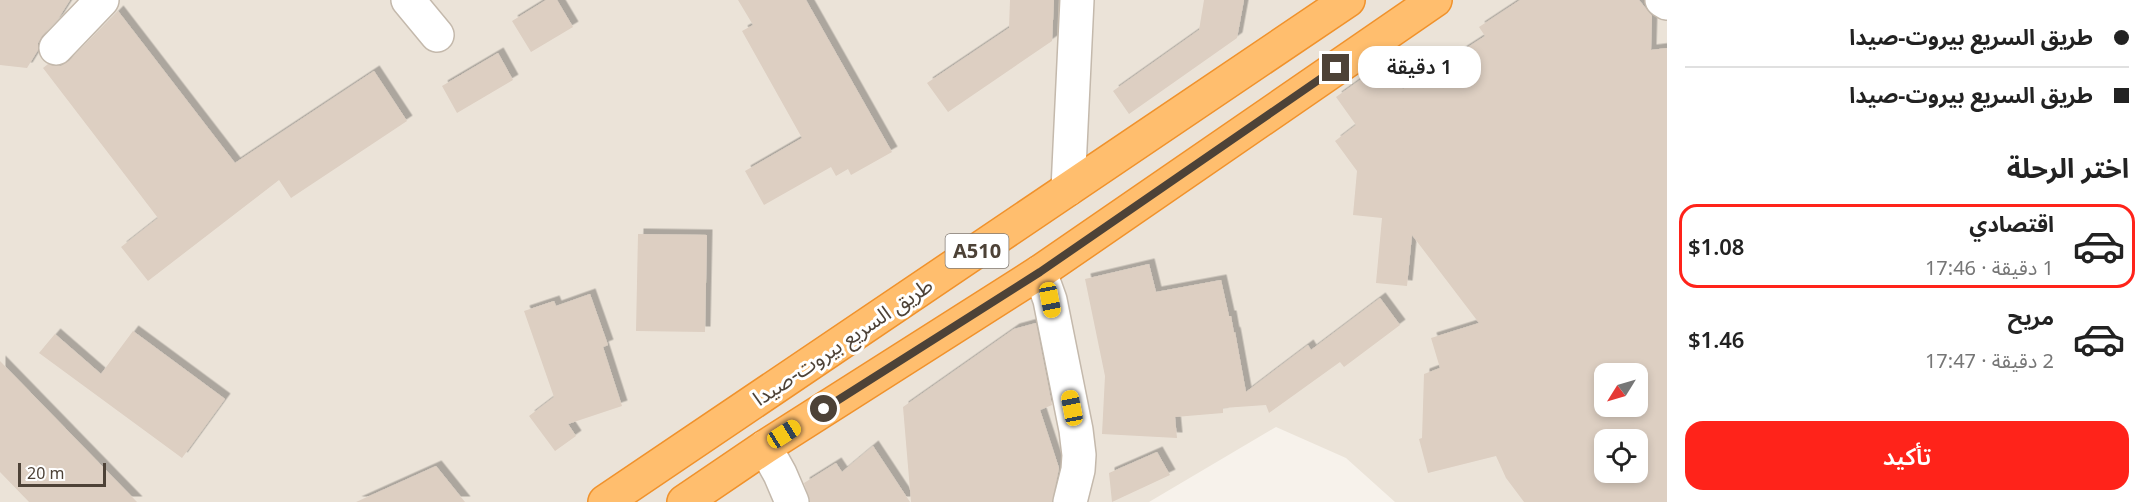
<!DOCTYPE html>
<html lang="ar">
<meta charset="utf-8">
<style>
:root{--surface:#fff;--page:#f2f2f2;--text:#222;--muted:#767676;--line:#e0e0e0;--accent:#ff231a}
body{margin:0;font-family:"Noto Sans","Noto Sans Arabic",sans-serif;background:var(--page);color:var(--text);direction:rtl;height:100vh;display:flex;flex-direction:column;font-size:22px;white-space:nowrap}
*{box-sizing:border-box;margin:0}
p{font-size:20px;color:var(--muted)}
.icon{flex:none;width:33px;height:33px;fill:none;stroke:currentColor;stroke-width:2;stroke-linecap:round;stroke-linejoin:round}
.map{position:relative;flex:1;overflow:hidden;direction:ltr}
.panel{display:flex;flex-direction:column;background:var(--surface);width:480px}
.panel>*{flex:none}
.top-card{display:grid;align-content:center;height:132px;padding:0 18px;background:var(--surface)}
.needle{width:39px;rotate:233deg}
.fabs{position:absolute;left:1594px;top:363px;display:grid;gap:12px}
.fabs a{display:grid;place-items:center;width:54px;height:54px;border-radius:12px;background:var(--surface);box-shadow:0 3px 9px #0003;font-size:30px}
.scale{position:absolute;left:18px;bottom:15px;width:88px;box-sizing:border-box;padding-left:6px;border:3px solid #4d4237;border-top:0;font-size:16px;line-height:21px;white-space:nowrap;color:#4d4237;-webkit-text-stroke:4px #fff;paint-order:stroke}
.end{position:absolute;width:27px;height:27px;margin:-14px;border:8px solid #4d4237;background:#fff;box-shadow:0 0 0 3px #fff}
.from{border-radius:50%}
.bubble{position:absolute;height:42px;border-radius:18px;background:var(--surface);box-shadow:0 3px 9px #0003;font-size:20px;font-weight:600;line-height:42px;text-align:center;direction:rtl}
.car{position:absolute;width:18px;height:36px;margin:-18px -9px;border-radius:8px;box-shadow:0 0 4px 2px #0007;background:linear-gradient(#f5c518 24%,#345 0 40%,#f5c518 0 76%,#345 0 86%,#f5c518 0)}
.top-card b{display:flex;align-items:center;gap:21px;height:57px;font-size:22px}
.top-card b+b{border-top:2px solid var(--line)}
.top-card i{width:15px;height:15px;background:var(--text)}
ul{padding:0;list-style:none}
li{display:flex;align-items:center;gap:18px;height:84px;margin:0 12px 9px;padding:0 6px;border:3px solid transparent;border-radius:18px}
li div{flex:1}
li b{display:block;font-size:22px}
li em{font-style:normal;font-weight:600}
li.active{border-color:var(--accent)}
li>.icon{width:54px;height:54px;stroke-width:1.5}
h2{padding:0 18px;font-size:27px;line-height:72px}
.button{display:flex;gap:12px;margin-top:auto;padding:12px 18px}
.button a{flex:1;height:69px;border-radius:18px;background:var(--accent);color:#fff;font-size:24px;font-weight:600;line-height:69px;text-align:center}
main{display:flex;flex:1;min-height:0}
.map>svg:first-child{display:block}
</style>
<main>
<section class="panel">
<div class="top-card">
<b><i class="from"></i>طريق السريع بيروت-صيدا</b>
<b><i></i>طريق السريع بيروت-صيدا</b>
</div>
<h2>اختر الرحلة</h2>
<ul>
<li class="active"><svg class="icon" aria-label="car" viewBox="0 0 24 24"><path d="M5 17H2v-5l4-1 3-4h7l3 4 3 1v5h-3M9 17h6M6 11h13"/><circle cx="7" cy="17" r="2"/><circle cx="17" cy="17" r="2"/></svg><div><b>اقتصادي</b><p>1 دقيقة · 17:46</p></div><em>$1.08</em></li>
<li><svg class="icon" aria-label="car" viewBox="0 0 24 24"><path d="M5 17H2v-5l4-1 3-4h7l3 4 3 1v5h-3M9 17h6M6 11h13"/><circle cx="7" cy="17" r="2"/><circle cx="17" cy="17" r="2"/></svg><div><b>مريح</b><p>2 دقيقة · 17:47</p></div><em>$1.46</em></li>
</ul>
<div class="button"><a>تأكيد</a></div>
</section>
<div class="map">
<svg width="1667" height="502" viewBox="0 0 1667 502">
<defs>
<filter id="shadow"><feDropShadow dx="5.5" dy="-5.5" stdDeviation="0" flood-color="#0004"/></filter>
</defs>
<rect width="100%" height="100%" fill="#f7f2eb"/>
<!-- residential -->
<path fill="#ebe3d8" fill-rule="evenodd" d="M 0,0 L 1667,0 L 1667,502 L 1395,502 L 1346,458 L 1276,427 L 1149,502 L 0,502 ZM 1605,374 L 1638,374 L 1638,406 L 1605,406 ZM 1605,440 L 1638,440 L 1638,472 L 1605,472 Z"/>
<!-- building -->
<path fill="#ddcfc2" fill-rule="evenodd" filter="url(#shadow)" d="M 0,0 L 70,0 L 58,19 L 42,36 L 38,43 L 38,50 L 27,68 L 0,65 Z
M 546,0 L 557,0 L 573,27 L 531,52 L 512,21 Z
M 738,0 L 806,0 L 892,152 L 851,175 L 848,169 L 836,176 L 831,167 L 764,205 L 745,171 L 802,138 L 742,31 L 753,25 Z
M 1010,0 L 1054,0 L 1052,41 L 948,112 L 927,83 L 1009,28 Z
M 1204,0 L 1244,0 L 1237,38 L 1129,114 L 1113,91 L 1199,30 Z
M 1520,0 L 1639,0 L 1652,16 L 1651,50 L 1667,48 L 1667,502 L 1524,502 L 1506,478 L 1496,456 L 1428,473 L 1419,439 L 1422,438 L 1424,374 L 1440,368 L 1431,338 L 1479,323 L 1412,235 L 1407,286 L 1376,283 L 1382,218 L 1353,215 L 1357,171 L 1335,141 L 1356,125 L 1336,97 L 1384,63 L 1403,89 L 1485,36 L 1479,27 ZM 1605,374 L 1638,374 L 1638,406 L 1605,406 ZM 1605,440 L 1638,440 L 1638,472 L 1605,472 Z
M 118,11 L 235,163 L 374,71 L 407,121 L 291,198 L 279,180 L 148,281 L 121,247 L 158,218 L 43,68 L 48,64 L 61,66 L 69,61 Z
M 498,53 L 513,80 L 457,113 L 442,86 Z
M 638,234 L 707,235 L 705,332 L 636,331 Z
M 1149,264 L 1156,292 L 1221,280 L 1229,316 L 1231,316 L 1234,333 L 1235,332 L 1246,392 L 1308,345 L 1311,350 L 1380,298 L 1400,325 L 1344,367 L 1340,362 L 1269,413 L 1266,405 L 1223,408 L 1223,413 L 1175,417 L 1177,438 L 1102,434 L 1105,376 L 1085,279 Z
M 590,294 L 608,345 L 603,347 L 622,406 L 568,424 L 576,436 L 555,451 L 529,416 L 554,397 L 524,311 L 554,301 L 556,306 Z
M 1036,323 L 1052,405 L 1040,410 L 1059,468 L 1052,502 L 911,502 L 903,407 L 1014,329 Z
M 133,331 L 225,399 L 182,458 L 39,353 L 55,334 L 101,374 Z
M 0,361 L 137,502 L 29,502 L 0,472 Z
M 873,446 L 910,502 L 810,502 L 804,483 L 836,463 L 842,472 Z
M 1157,452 L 1170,475 L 1112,502 L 1109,473 Z
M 436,466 L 465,502 L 356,502 Z"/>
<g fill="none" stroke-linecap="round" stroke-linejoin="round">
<!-- minor casing -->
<g stroke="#c4b9ac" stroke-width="36">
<path id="minor" d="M 408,0 L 437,35
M 1662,0 L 1667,3
M 56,48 L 102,0
M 1068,189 L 1077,0
M 1040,272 L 1050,300 L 1076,430 L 1079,455 L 1078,470 L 1070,502
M 765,447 L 780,474 L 792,502"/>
</g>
<!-- highway casing -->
<g stroke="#f0922c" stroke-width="36">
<path id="highway" d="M 605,502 L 1348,0
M 684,502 L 765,447 L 1040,272 L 1435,0"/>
</g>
<!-- minor -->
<use href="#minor" stroke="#fff" stroke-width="33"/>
<!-- highway -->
<use href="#highway" stroke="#ffbe6e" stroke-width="33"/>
</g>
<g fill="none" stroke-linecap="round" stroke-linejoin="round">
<!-- route -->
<path stroke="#4d4237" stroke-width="8" d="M 824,409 L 1040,272 L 1336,68"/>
</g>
<g text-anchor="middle" stroke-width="6" stroke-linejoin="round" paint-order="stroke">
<!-- shield labels -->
<rect fill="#fff" stroke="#827b73" stroke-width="1.5" x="945.5" y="234" width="63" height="34" rx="4.5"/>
<g font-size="20" font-weight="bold" fill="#4d4237">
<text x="977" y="258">A510</text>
</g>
<!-- street labels -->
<g font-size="21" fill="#4d4237" stroke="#fff">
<text transform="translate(843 342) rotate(-34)" y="7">طريق السريع بيروت-صيدا</text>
</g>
</g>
</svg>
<div class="fabs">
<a><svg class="needle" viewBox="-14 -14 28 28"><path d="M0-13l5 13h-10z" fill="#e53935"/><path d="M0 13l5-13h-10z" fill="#767676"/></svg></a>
<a><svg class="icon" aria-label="locate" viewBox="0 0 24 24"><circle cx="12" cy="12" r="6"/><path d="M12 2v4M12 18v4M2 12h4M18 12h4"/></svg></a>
</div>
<div class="scale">20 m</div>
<i class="end from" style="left:824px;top:409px"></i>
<i class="end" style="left:1336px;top:68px"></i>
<div class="bubble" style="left:1358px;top:46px;width:123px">1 دقيقة</div>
<i class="car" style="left:1050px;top:300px;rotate:169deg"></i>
<i class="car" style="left:1072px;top:408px;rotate:349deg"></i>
<i class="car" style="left:784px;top:434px;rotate:58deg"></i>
</div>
</main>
